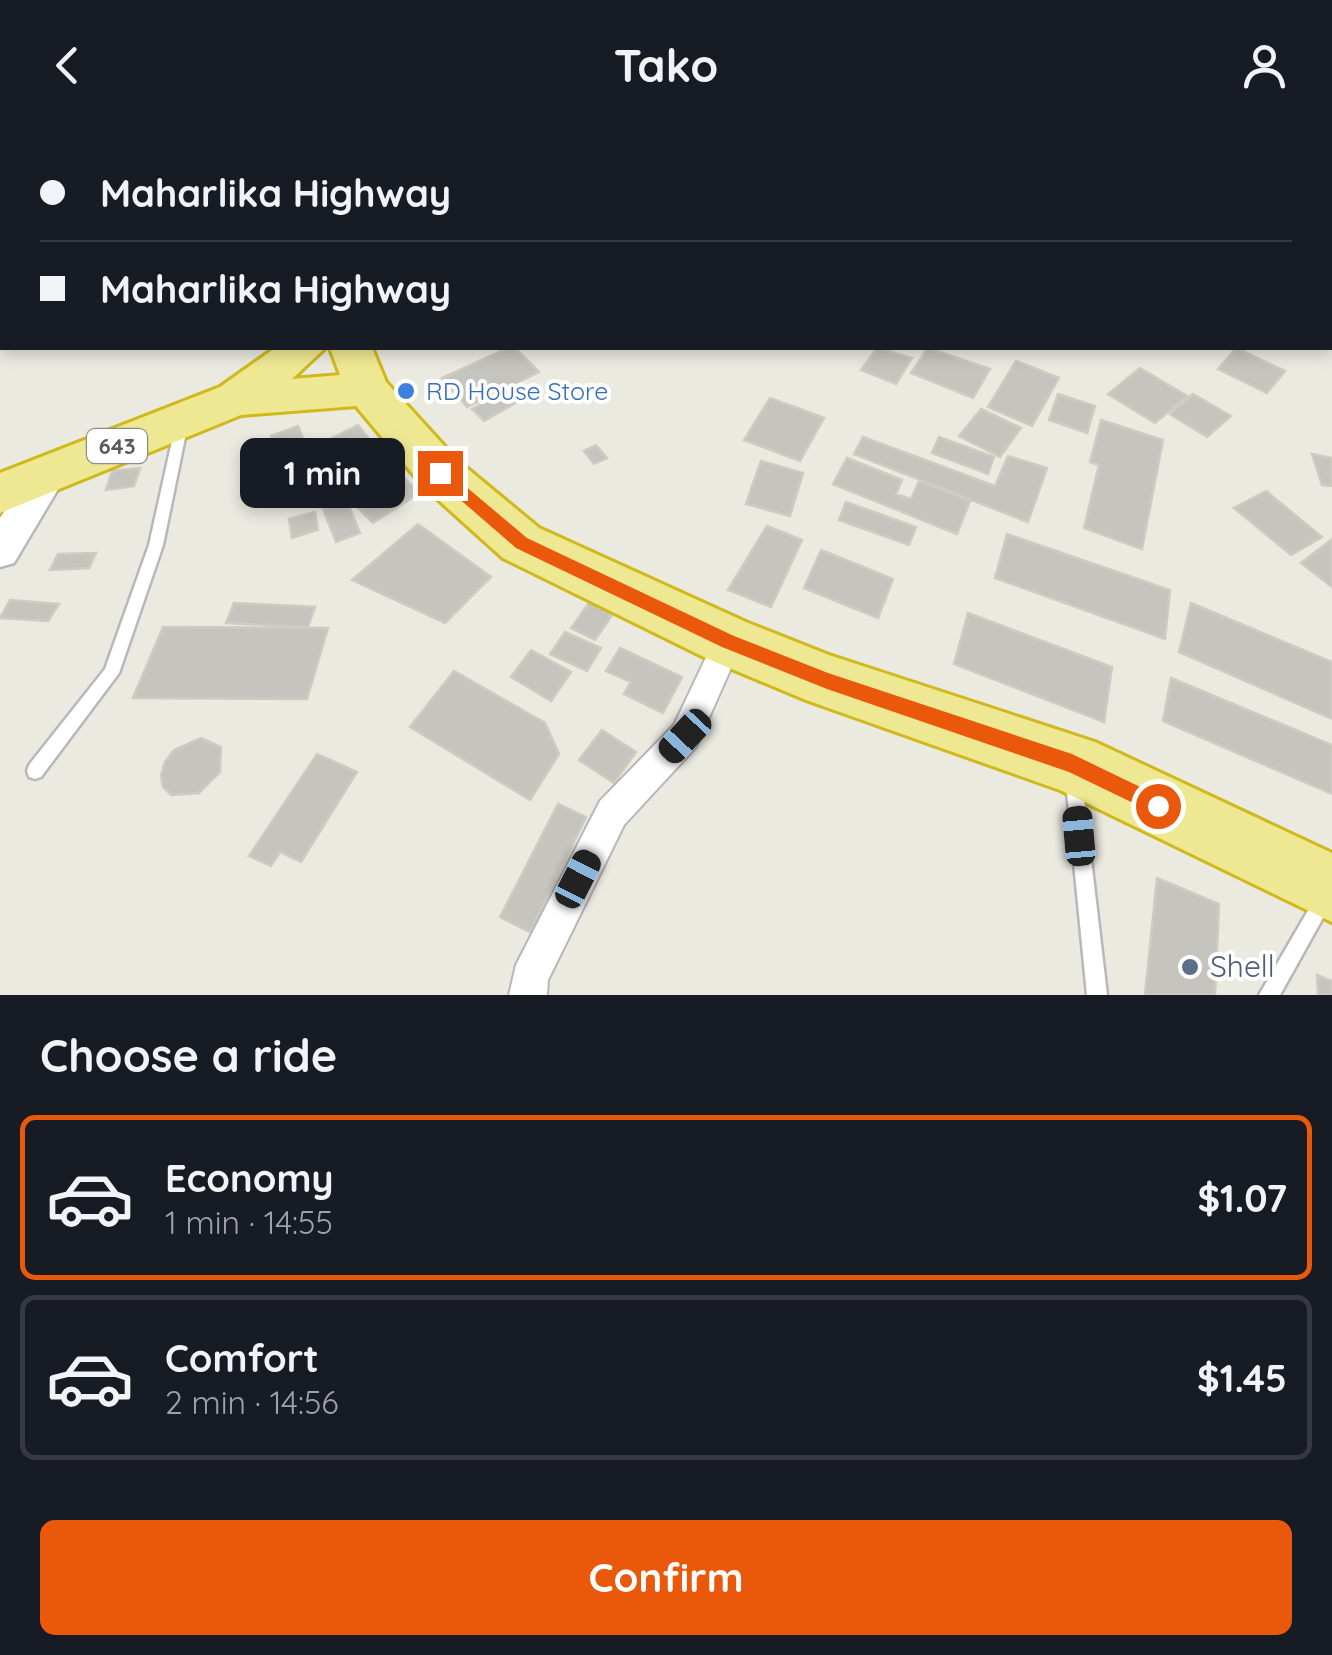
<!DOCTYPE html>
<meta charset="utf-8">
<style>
:root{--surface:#171b24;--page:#20242c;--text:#f1f3f6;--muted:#9ea1a6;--line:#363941;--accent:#ea580c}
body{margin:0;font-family:Quicksand,sans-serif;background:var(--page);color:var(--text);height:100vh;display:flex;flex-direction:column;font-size:38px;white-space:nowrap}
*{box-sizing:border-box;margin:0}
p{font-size:32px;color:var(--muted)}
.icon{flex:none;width:55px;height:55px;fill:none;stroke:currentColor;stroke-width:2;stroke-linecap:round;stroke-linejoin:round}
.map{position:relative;height:865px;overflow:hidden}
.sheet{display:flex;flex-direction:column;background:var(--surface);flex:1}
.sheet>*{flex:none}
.guide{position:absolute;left:0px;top:0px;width:1332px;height:220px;box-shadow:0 5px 15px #0003;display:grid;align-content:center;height:220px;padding:0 40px;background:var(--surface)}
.end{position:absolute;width:45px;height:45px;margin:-22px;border:12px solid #ea580c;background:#fff;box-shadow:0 0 0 5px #fff}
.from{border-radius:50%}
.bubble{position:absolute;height:70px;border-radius:15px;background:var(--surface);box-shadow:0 5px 15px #0003;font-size:32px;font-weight:700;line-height:70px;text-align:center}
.car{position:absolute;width:30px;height:60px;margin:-30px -15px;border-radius:12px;box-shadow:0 0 8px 2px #0007;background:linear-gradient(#222 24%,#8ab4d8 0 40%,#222 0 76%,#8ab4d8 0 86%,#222 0)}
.guide b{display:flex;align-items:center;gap:35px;height:95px;font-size:38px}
.guide b+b{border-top:2px solid var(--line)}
.guide i{width:25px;height:25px;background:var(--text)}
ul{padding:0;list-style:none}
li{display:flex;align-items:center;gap:30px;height:165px;margin:0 20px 15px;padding:0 20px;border:5px solid var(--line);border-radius:15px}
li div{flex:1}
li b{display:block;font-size:38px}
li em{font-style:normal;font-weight:700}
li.current{border-color:var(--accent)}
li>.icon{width:90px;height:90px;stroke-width:1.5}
h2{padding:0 40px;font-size:45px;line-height:120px}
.button{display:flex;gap:20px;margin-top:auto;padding:20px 40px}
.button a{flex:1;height:115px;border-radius:15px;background:var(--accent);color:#fff;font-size:40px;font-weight:700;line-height:115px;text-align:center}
header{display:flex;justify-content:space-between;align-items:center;height:130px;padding:0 40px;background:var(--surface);font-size:45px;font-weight:700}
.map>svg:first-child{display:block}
</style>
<header><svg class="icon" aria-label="back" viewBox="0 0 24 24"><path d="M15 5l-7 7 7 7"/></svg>Tako<svg class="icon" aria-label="person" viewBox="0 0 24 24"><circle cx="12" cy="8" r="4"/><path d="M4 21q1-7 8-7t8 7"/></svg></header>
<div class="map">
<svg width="1332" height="865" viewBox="0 0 1332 865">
<rect width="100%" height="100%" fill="#ebeae1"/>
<!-- building -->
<path fill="#c6c4be" stroke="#ceccc0" stroke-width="2.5" d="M 508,218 L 515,218 L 539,242 L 467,277 L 442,248 Z
M 877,218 L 912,228 L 896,254 L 861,240 Z
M 928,218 L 990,239 L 973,268 L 911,243 Z
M 1236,218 L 1285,241 L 1267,263 L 1218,239 Z
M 1016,231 L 1059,248 L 1032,296 L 988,277 Z
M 1140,238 L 1187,266 L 1155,293 L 1108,264 Z
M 512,257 L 524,268 L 484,291 L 472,279 Z
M 1058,264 L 1095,276 L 1087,303 L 1049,290 Z
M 1193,264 L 1231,286 L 1207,307 L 1170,284 Z
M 770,268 L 824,288 L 800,331 L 744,310 Z
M 981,279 L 1021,298 L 1000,327 L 959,306 Z
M 1101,290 L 1163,310 L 1142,419 L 1084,398 L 1099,335 L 1090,332 Z
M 358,295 L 390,335 L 328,368 L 298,325 Z
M 298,296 L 305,313 L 277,323 L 271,306 Z
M 863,307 L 995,356 L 1008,326 L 1047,338 L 1028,392 L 854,324 Z
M 939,307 L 994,327 L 988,344 L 932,323 Z
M 596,315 L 607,328 L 594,334 L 584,321 Z
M 1312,324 L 1332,328 L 1332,356 L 1322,355 Z
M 847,328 L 902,350 L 896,364 L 911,369 L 919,351 L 970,371 L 957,404 L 833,354 Z
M 761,331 L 803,343 L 790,386 L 746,374 Z
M 393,336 L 419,363 L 373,393 L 346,366 Z
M 140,338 L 134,356 L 106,360 L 112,341 Z
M 1266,361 L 1322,407 L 1291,425 L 1234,378 Z
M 346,369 L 360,403 L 336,412 L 323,379 Z
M 846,372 L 916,397 L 909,415 L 839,390 Z
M 315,382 L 318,400 L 292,408 L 289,389 Z
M 418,394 L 491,447 L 445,493 L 352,450 Z
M 767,396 L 802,410 L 771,477 L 728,460 Z
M 1007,404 L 1170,460 L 1165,509 L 995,448 Z
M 1332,409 L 1332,457 L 1301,433 Z
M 821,420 L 893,449 L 878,488 L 804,458 Z
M 96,423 L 89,438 L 50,440 L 58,424 Z
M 10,470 L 59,474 L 48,491 L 0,488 Z
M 591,470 L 615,481 L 595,510 L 571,498 Z
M 234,473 L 315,477 L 308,497 L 226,493 Z
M 1191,473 L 1332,532 L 1332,589 L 1179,522 Z
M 968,483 L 1112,537 L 1104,592 L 954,534 Z
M 163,497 L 328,498 L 307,569 L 133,568 Z
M 565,502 L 601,518 L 587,541 L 550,524 Z
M 620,518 L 682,547 L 663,583 L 624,564 L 631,552 L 606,541 Z
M 531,520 L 571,542 L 551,571 L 511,547 Z
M 454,541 L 545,593 L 559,624 L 530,670 L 410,597 Z
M 1171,548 L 1332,615 L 1332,664 L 1163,591 Z
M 602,600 L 636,622 L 614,653 L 579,630 Z
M 201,608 L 221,617 L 220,642 L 199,663 L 171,665 L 163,657 L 161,645 L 165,632 L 174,620 Z
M 317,624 L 357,642 L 301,732 L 280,722 L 271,736 L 249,726 Z
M 558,674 L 586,687 L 530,802 L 500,787 Z
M 1157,748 L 1219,774 L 1215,865 L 1145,865 Z
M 1317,845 L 1332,851 L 1332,865 L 1318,865 Z"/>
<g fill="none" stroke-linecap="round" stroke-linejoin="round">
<!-- lane casing -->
<g stroke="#b7b7bc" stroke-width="5">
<path id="lane" d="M 182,289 L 188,293 L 163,415 L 119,543 L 41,647 L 35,649 L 29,647 L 27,641 L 29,635 L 105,539 L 149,415 L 176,293 Z
M 1074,644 L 1080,646 L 1082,652 L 1107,865 L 1087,865 L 1066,652 L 1068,646 Z
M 1323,762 L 1329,765 L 1332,771 L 1329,777 L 1280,865 L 1259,865 L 1317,765 Z"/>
</g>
<!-- street casing -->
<g stroke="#b7b7bc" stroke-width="4">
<path id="street" d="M 728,498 L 738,502 L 743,511 L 696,617 L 624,695 L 548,850 L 547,865 L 509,865 L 516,835 L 600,671 L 674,595 L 718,502 Z"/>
</g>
<!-- secondary casing -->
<g stroke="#b7b8be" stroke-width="5">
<path id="secondary" d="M 49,330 L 62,334 L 67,344 L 14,433 L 0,437 L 0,388 L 36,334 Z"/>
</g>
<!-- primary casing -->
<g stroke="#dfd266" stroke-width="5">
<path id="primary" d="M 316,0 L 344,0 L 344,2 L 316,2 Z"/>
</g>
<!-- highway casing -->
<g stroke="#d1b81b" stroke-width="6">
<path id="highway" d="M 275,218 L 325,218 L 292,249 L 340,245 L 330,218 L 372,218 L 386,252 L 457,330 L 539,398 L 748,493 L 829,525 L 1095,612 L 1332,723 L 1332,792 L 1060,660 L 806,570 L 708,529 L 503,428 L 423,356 L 356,276 L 241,285 L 0,383 L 0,343 L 220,257 Z"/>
</g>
<!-- lane -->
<use href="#lane" fill="#fff" fill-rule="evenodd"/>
<!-- street -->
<use href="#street" fill="#fff" fill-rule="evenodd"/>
<!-- secondary -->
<use href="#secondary" fill="#fff" fill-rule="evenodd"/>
<!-- primary -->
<use href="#primary" fill="#f3f4ac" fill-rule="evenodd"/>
<!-- highway -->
<use href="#highway" fill="#efe893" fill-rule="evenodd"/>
</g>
<!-- route -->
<path fill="#ea580c" d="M 434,339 L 445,339 L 527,408 L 734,506 L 828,543 L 1072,624 L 1165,669 L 1165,682 L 1158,685 L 1069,642 L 827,559 L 722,517 L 516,418 L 434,347 Z"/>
<!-- markers -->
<circle fill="#3f7fe0" stroke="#fff" stroke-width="4" cx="406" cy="261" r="10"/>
<circle fill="#5c6f8a" stroke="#fff" stroke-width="4" cx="1190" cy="837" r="10"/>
<g text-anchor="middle" stroke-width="8" stroke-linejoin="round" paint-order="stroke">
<!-- shield labels -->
<rect fill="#fff" stroke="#8c8c90" stroke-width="2.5" x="87" y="299" width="60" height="34" rx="8"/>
<g font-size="22" font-weight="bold" fill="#5a5b60">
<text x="117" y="324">643</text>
</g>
<!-- shop labels -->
<g font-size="25" fill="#366cbe" stroke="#fff" text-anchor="start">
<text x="426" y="270">RD House Store</text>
</g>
<!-- near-service labels -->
<g font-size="30" fill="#4e5e75" stroke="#fff" text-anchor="start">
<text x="1210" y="847">Shell</text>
</g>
</g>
</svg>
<i class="end from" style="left:1158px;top:676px"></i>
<i class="end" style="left:440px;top:343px"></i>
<div class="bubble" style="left:240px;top:308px;width:165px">1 min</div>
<i class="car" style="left:685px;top:606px;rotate:223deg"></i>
<i class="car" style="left:1079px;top:706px;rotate:355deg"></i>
<i class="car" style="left:578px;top:749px;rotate:27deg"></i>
<div class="guide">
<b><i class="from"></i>Maharlika Highway</b>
<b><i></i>Maharlika Highway</b>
</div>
</div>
<section class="sheet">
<h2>Choose a ride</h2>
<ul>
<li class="current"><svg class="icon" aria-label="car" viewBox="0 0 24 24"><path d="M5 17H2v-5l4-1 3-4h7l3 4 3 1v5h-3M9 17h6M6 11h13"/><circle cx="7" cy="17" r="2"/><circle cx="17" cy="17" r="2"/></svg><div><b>Economy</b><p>1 min · 14:55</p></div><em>$1.07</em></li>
<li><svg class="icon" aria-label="car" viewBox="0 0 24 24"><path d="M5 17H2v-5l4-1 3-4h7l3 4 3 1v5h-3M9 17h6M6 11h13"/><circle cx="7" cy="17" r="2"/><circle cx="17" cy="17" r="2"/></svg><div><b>Comfort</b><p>2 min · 14:56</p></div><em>$1.45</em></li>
</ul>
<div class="button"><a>Confirm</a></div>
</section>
